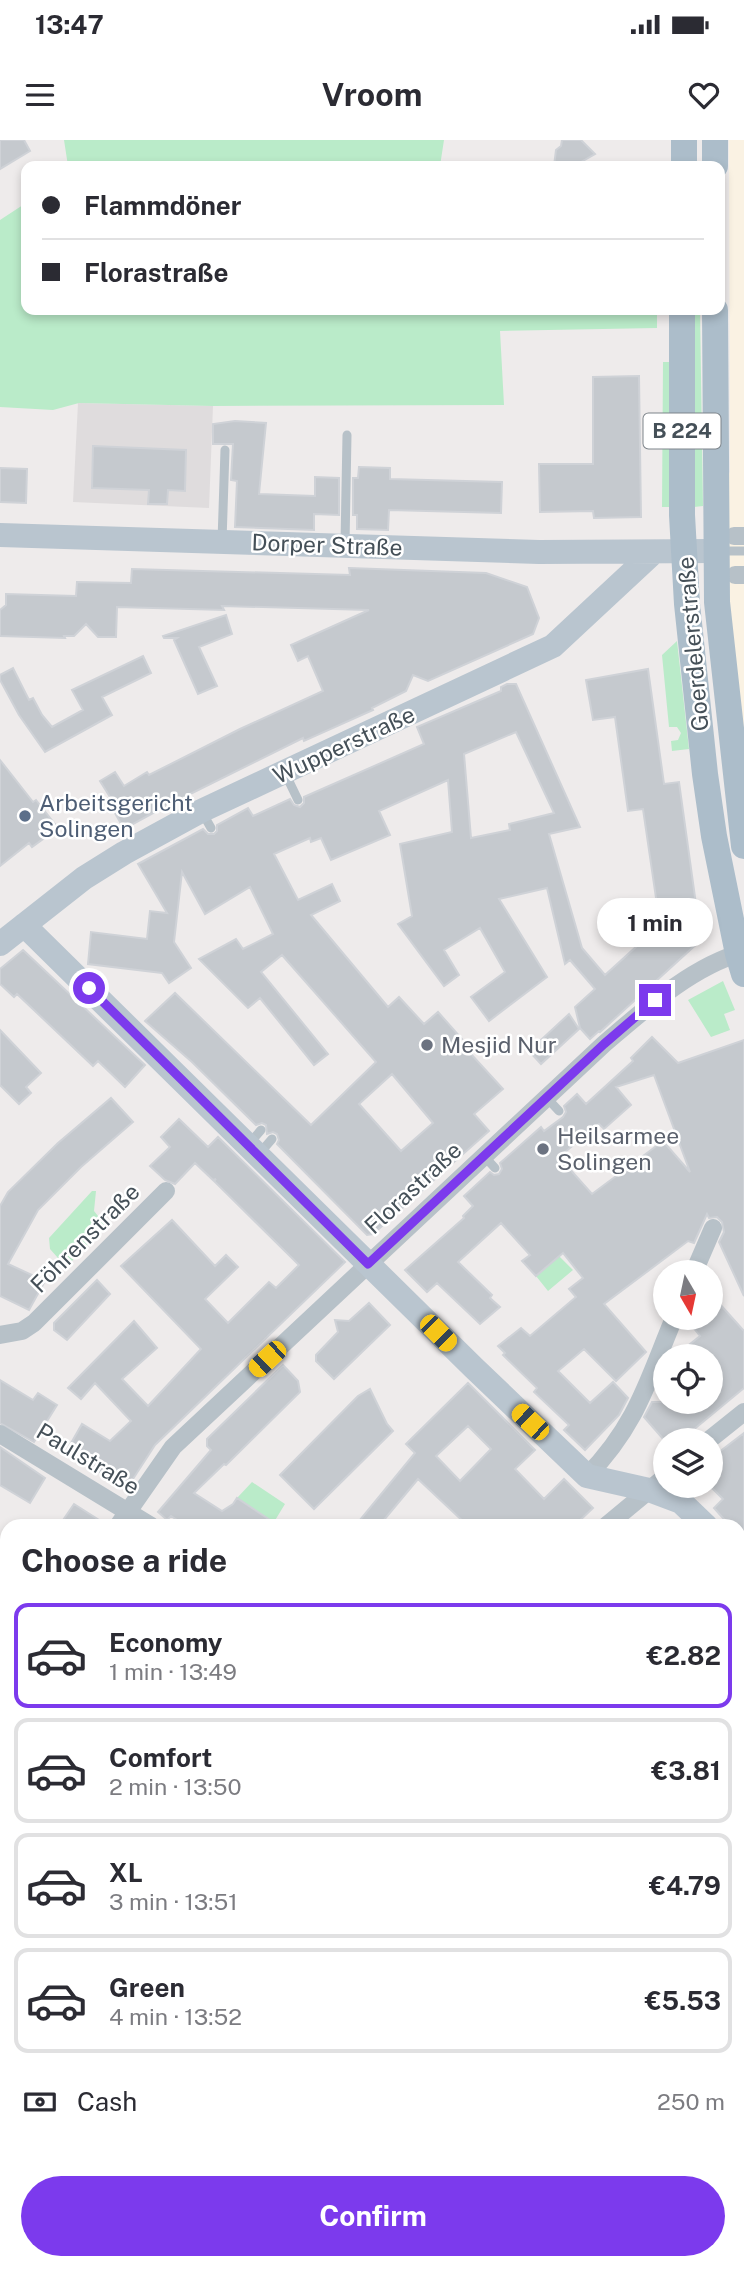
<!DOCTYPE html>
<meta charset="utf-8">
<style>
:root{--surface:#fff;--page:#f2f2f3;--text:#2b2b33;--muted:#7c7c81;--line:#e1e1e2;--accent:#7c3aed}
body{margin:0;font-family:"Public Sans",sans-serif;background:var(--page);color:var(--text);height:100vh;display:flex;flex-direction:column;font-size:26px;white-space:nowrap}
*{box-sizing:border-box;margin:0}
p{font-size:23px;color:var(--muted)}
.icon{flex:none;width:38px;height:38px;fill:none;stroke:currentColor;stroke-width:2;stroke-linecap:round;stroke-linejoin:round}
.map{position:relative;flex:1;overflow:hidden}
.drawer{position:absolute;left:0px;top:1379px;width:746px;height:751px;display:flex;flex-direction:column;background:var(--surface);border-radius:21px 21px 0 0;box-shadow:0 4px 10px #0003}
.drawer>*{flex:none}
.guide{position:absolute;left:21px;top:21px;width:704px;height:154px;border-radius:14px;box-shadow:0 4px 10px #0003;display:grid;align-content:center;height:154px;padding:0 21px;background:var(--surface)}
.needle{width:46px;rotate:171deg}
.controls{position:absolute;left:653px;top:1120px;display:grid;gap:14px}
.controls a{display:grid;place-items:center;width:70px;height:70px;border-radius:50%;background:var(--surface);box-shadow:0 4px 10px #0003;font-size:35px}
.end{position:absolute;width:32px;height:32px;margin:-16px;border:9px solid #7c3aed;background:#fff;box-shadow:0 0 0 4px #fff}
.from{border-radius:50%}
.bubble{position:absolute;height:49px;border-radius:24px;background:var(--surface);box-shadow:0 4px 10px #0003;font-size:23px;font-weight:700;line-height:49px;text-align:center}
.car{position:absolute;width:21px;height:42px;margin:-21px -10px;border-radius:9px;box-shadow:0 0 5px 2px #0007;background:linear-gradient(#f5c518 24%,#345 0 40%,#f5c518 0 76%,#345 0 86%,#f5c518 0)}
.guide b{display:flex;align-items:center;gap:24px;height:66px;font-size:26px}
.guide b+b{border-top:2px solid var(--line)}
.guide i{width:18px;height:18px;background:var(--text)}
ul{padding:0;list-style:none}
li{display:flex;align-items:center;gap:21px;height:105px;margin:0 14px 10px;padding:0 7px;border:4px solid var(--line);border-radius:14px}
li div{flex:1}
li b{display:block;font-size:26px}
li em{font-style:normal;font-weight:700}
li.on{border-color:var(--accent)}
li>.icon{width:63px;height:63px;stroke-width:1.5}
h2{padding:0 21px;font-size:32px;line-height:84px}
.pay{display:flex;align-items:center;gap:18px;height:77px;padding:0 21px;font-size:26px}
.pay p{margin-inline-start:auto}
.button{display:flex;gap:14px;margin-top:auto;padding:14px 21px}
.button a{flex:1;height:80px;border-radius:42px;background:var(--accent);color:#fff;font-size:28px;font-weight:700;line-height:80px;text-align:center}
.status{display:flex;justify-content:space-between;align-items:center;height:49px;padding:0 35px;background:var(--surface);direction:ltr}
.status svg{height:19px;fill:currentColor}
header{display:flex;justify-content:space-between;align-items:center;height:91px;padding:0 21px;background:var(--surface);font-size:32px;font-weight:700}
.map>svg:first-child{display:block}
</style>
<div class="status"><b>13:47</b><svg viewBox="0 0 49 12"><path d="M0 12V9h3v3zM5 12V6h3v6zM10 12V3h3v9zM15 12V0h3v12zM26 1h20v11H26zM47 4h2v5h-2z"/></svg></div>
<header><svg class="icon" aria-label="menu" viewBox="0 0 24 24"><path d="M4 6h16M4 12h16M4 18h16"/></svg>Vroom<svg class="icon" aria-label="heart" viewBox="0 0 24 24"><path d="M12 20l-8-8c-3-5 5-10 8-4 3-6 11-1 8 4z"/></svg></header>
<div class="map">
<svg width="744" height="2129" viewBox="0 0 744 2129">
<rect width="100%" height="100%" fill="#eeebeb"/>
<!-- commercial -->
<path fill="#faf2e3" d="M 729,0 L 744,0 L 744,635 L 727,461 L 723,341 L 730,332 Z"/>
<!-- education -->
<path fill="#dfdcdd" d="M 78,263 L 213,266 L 209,368 L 73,362 Z"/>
<!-- green -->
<path fill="#baebc9" d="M 64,0 L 444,0 L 440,26 L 68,26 Z
M 26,63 L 26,170 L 657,170 L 657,188 L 500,191 L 504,265 L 213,266 L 79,263 L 53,270 L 0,267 L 0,80 Z
M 693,170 L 700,170 L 703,366 L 694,367 Z
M 663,222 L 671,222 L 672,367 L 662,367 Z
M 677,501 L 689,609 L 672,611 L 671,601 L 678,600 L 681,593 L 677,587 L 669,587 L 662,515 Z
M 723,841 L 735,870 L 724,874 L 730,890 L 711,897 L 688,860 Z
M 92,1051 L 96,1051 L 94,1071 L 106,1086 L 66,1127 L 50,1109 L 49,1098 Z
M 559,1116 L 573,1130 L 548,1151 L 536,1136 Z
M 252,1342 L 285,1364 L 274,1382 L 237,1358 Z
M 738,1575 L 744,1580 L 744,1845 L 739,1850 Z
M 7,1843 L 7,2071 L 0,2061 L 0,1847 Z
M 42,2123 L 539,2123 L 539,2129 L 47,2129 Z"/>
<!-- building -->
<path fill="#c5c9ce" stroke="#cfd2d7" stroke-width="2" fill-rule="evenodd" d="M 0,0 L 24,0 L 30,11 L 0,29 Z
M 562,0 L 581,0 L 595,14 L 574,26 L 554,26 L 556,10 L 561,6 Z
M 639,236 L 641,377 L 594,378 L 593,371 L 540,372 L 539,324 L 593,324 L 593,237 Z
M 235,281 L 266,283 L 259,354 L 315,356 L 315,337 L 339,338 L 339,375 L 314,374 L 314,390 L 235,387 L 237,341 L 231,340 L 233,304 L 213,304 L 213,284 Z
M 93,306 L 186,310 L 185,351 L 168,350 L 167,364 L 148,364 L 149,350 L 92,348 Z
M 359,327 L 390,328 L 390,339 L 502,342 L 501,373 L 389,370 L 388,390 L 357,389 L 357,375 L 353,375 L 353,338 L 358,338 Z
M 0,328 L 27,329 L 26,363 L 0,362 Z
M 349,428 L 486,433 L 527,447 L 539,478 L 533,494 L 428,541 L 413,535 L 406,551 L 372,568 L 373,570 L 304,601 L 303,598 L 166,666 L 124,689 L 107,659 L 110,657 L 100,641 L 115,632 L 124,646 L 147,632 L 149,635 L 240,589 L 323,551 L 308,516 L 298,521 L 291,505 L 369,470 L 222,466 L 224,470 L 117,467 L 116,497 L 98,497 L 86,484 L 74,496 L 64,496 L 65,498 L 0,496 L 0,470 L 6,465 L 6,454 L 76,456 L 77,442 L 131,443 L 132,429 L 350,435 Z
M 226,475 L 232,494 L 199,507 L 217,546 L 198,554 L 174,500 L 177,498 L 164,498 L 163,496 Z
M 143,516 L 151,533 L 102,557 L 112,575 L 45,612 L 19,575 L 0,540 L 0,535 L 13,528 L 29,560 L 33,558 L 42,575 L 52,587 L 83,570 L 72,550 Z
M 648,529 L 664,644 L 679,642 L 701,800 L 600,892 L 599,891 L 590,899 L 580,888 L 575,867 L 595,849 L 570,820 L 565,824 L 547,748 L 499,759 L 547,837 L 489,881 L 471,857 L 505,832 L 480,788 L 444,810 L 459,835 L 444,846 L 398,784 L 412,776 L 400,704 L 452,692 L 448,640 L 379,671 L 390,695 L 331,720 L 321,698 L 311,702 L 310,698 L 274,714 L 298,760 L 332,744 L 340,761 L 311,775 L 388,867 L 399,857 L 424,884 L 438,872 L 462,899 L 459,901 L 503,949 L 474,974 L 489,991 L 373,1094 L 367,1095 L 277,1004 L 279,1000 L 277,994 L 273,992 L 267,994 L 266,985 L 262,983 L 256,985 L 192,922 L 145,881 L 175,853 L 311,985 L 376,922 L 282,815 L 261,832 L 328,914 L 314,925 L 260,858 L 248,868 L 199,819 L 236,799 L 243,809 L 273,794 L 250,747 L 205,774 L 182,732 L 174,802 L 191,828 L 169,843 L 162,833 L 88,824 L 91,792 L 147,799 L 150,771 L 167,773 L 138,724 L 203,689 L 208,694 L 214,694 L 217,691 L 217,685 L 248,668 L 253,676 L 290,659 L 294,665 L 300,667 L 304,663 L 304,657 L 424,604 L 417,587 L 501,551 L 501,547 L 507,544 L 516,544 L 580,687 L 549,694 L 582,808 L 605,835 L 660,785 L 643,669 L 628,671 L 615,577 L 593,580 L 586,540 ZM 516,592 L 554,673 L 509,684 L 510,690 L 471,698 L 464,614 ZM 392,934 L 433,983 L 401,1011 L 359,964 Z
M 0,620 L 33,662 L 36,660 L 58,688 L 32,707 L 29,703 L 0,726 Z
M 23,810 L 145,925 L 125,947 L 98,921 L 93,926 L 17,854 L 14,857 L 0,844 L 0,829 Z
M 569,874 L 579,889 L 541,924 L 529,911 Z
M 0,890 L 41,933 L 26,947 L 31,953 L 19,964 L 0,945 Z
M 652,897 L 678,923 L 744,900 L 744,1156 L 719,1102 L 724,1092 L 722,1082 L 717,1077 L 709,1078 L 707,1074 L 694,1103 L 688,1101 L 604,1164 L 646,1212 L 616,1241 L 584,1209 L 558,1231 L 590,1263 L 613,1242 L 628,1258 L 619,1275 L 585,1310 L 564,1290 L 569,1285 L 534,1252 L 537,1248 L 503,1215 L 505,1213 L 498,1206 L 521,1188 L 530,1196 L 576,1157 L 569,1149 L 583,1138 L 563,1113 L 536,1136 L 522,1121 L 530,1115 L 501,1083 L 458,1122 L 492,1155 L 490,1158 L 500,1167 L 480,1184 L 437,1143 L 427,1152 L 405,1130 L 464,1078 L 463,1076 L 473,1066 L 464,1056 L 490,1032 L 494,1035 L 499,1034 L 502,1029 L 500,1023 L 541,987 L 544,991 L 563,977 L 566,972 L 564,966 L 577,954 L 586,964 L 633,921 L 631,918 ZM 654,935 L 690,1032 L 663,1001 L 592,1054 L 559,1017 L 599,984 L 604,989 L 631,965 L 616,947 Z
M 111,958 L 133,982 L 81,1027 L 38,1070 L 8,1124 L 45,1141 L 29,1170 L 0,1156 L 0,1066 L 8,1052 L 58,1003 Z
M 179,979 L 208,1007 L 218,997 L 345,1122 L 155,1305 L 133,1339 L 118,1343 L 66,1312 L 82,1284 L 110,1301 L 131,1281 L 95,1243 L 81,1259 L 68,1248 L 134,1181 L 157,1208 L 122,1239 L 148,1266 L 201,1209 L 121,1126 L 172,1080 L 215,1126 L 226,1115 L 238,1127 L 205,1159 L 228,1183 L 269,1142 L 276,1148 L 299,1125 L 214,1041 L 216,1039 L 213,1040 L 195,1023 L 175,1044 L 165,1040 L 150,1026 L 170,1007 L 161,997 Z
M 97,1140 L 110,1154 L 67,1200 L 54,1190 L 54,1183 Z
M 710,1153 L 744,1191 L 744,1248 L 681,1300 L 664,1300 L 644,1277 L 652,1262 L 710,1262 L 711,1216 L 675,1216 L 700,1196 L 692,1186 L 702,1178 L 710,1178 Z
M 369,1163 L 390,1185 L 334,1239 L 316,1221 L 316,1215 L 338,1192 L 335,1180 L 349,1181 Z
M 283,1225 L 298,1241 L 300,1252 L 226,1325 L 224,1324 L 194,1353 L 222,1371 L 233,1364 L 237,1358 L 279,1386 L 186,1386 L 171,1376 L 167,1380 L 158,1372 L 211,1310 L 207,1306 L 207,1299 Z
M 0,1240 L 33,1260 L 38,1253 L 57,1265 L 34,1302 L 0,1283 Z
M 468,1243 L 535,1310 L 515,1329 L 544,1359 L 564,1339 L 593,1368 L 574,1386 L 468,1386 L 418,1339 L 379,1386 L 355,1386 L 415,1313 L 406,1304 ZM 468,1286 L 491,1309 L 460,1341 L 436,1316 Z
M 370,1249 L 387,1284 L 393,1291 L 314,1369 L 280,1335 L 358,1256 Z
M 744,1293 L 744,1403 L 738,1396 L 738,1386 L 730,1386 L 714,1368 L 723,1359 L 710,1346 L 710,1319 Z
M 0,1307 L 45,1338 L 30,1363 L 0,1345 Z
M 74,1364 L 107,1385 L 107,1386 L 59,1386 Z"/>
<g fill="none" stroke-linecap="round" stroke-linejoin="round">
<!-- lane -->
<path stroke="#b7c1c8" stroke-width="9" d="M 222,401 L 225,310
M 345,404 L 347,295
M 718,411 L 744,411
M 285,633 L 298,660
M 202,672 L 211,688
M 546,957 L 559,971
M 249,1004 L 261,990
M 259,1014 L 272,999
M 484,1016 L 495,1028"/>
<!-- street -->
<path stroke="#b7c1c8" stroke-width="18" d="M 734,396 L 744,396
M 735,435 L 744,435
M 694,1132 L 713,1088
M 0,1195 L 22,1191 L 34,1183 L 166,1051
M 0,1294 L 151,1386
M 709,1300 L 744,1272
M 587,1336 C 637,1285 648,1240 674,1178
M 118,1386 L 173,1307 L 604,904 C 644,870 692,826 744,812
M 606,1386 L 665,1337
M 0,1554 L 7,1548
M 0,1831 L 7,1826
M 606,2128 L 609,2129"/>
<!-- secondary -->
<path stroke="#b9c5cf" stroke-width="24" d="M 0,395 L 539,412 L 715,411
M 24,785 L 474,1228 L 587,1336 L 649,1350 L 681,1362 L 706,1386
M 0,804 L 84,738 L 124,713 L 201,671 L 553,506 L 654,412
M 738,1424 L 744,1430"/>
<!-- primary -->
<path stroke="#acbdca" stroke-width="26" d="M 684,26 L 684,0
M 715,26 L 715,0
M 682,170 L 682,375 L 687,464 L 705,634 L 714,696 L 738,814 L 744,834
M 715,170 L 717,462 L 744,706"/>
</g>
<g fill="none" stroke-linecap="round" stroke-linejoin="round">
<!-- route -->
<path stroke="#7c3aed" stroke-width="9" d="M 89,848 L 368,1124 L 604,904 L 655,860"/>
</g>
<!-- markers -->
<circle fill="#5c6f8a" stroke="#fff" stroke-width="2.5" cx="25" cy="676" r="7"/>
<g fill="#6b7280" stroke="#fff" stroke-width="2.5">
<circle cx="427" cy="905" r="7"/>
<circle cx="543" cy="1009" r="7"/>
</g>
<g text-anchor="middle" stroke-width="5" stroke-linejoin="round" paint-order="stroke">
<!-- shield labels -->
<rect fill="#fff" stroke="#7d848a" stroke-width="2" x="643.5" y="273.5" width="77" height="35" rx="5"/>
<g font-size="21" font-weight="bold" fill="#455058">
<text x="682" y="298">B 224</text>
</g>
<!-- street labels -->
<g font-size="23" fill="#455058" stroke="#fff">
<text transform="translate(327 405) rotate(2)" y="8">Dorper Straße</text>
<text transform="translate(693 504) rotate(-95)" y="8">Goerdelerstraße</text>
<text transform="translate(344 605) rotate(-25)" y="8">Wupperstraße</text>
<text transform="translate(413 1048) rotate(-43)" y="8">Florastraße</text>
<text transform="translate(85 1098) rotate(-45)" y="8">Föhrenstraße</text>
<text transform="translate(88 1319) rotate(31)" y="8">Paulstraße</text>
</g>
<!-- service labels -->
<g font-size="23" fill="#4e5e75" stroke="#fff" text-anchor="start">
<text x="39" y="671">Arbeitsgericht<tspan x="39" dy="26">Solingen</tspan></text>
</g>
<!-- worship labels -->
<g font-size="23" fill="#5b616d" stroke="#fff" text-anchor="start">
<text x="441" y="913">Mesjid Nur</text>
<text x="557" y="1004">Heilsarmee<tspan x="557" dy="26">Solingen</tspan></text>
</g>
</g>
</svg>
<div class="controls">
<a><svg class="needle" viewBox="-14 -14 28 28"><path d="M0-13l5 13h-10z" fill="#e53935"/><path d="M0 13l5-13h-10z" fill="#7c7c81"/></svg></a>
<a><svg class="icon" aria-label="locate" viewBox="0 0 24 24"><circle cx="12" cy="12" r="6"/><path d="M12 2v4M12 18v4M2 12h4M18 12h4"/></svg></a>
<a><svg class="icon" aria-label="layers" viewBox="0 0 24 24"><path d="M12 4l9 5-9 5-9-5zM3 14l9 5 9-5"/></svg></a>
</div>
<i class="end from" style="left:89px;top:848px"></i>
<i class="end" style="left:655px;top:860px"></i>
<div class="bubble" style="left:597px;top:758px;width:116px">1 min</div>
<i class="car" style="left:438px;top:1193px;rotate:135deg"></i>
<i class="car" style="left:267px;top:1219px;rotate:227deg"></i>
<i class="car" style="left:530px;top:1282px;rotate:313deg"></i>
<div class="guide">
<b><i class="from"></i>Flammdöner</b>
<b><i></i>Florastraße</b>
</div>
<section class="drawer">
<h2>Choose a ride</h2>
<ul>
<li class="on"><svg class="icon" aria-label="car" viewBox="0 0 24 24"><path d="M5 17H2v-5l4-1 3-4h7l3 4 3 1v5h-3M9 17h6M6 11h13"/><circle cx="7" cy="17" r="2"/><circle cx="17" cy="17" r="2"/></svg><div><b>Economy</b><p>1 min · 13:49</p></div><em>€2.82</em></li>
<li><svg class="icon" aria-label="car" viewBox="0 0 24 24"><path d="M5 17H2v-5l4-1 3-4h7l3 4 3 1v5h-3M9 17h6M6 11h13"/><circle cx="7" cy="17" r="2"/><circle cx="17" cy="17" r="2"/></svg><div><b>Comfort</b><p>2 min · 13:50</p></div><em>€3.81</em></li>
<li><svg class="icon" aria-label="car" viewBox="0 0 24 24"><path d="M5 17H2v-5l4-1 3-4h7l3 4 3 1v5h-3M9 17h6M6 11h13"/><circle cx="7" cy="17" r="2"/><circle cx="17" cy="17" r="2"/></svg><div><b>XL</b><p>3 min · 13:51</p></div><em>€4.79</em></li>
<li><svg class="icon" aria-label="car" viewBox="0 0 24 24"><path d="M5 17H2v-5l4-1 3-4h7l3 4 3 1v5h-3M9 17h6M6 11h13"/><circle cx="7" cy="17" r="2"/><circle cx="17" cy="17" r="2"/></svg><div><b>Green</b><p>4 min · 13:52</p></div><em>€5.53</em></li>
</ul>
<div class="pay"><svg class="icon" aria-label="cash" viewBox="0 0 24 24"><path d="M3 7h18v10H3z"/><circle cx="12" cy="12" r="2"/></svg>Cash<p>250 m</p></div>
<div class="button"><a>Confirm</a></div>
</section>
</div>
